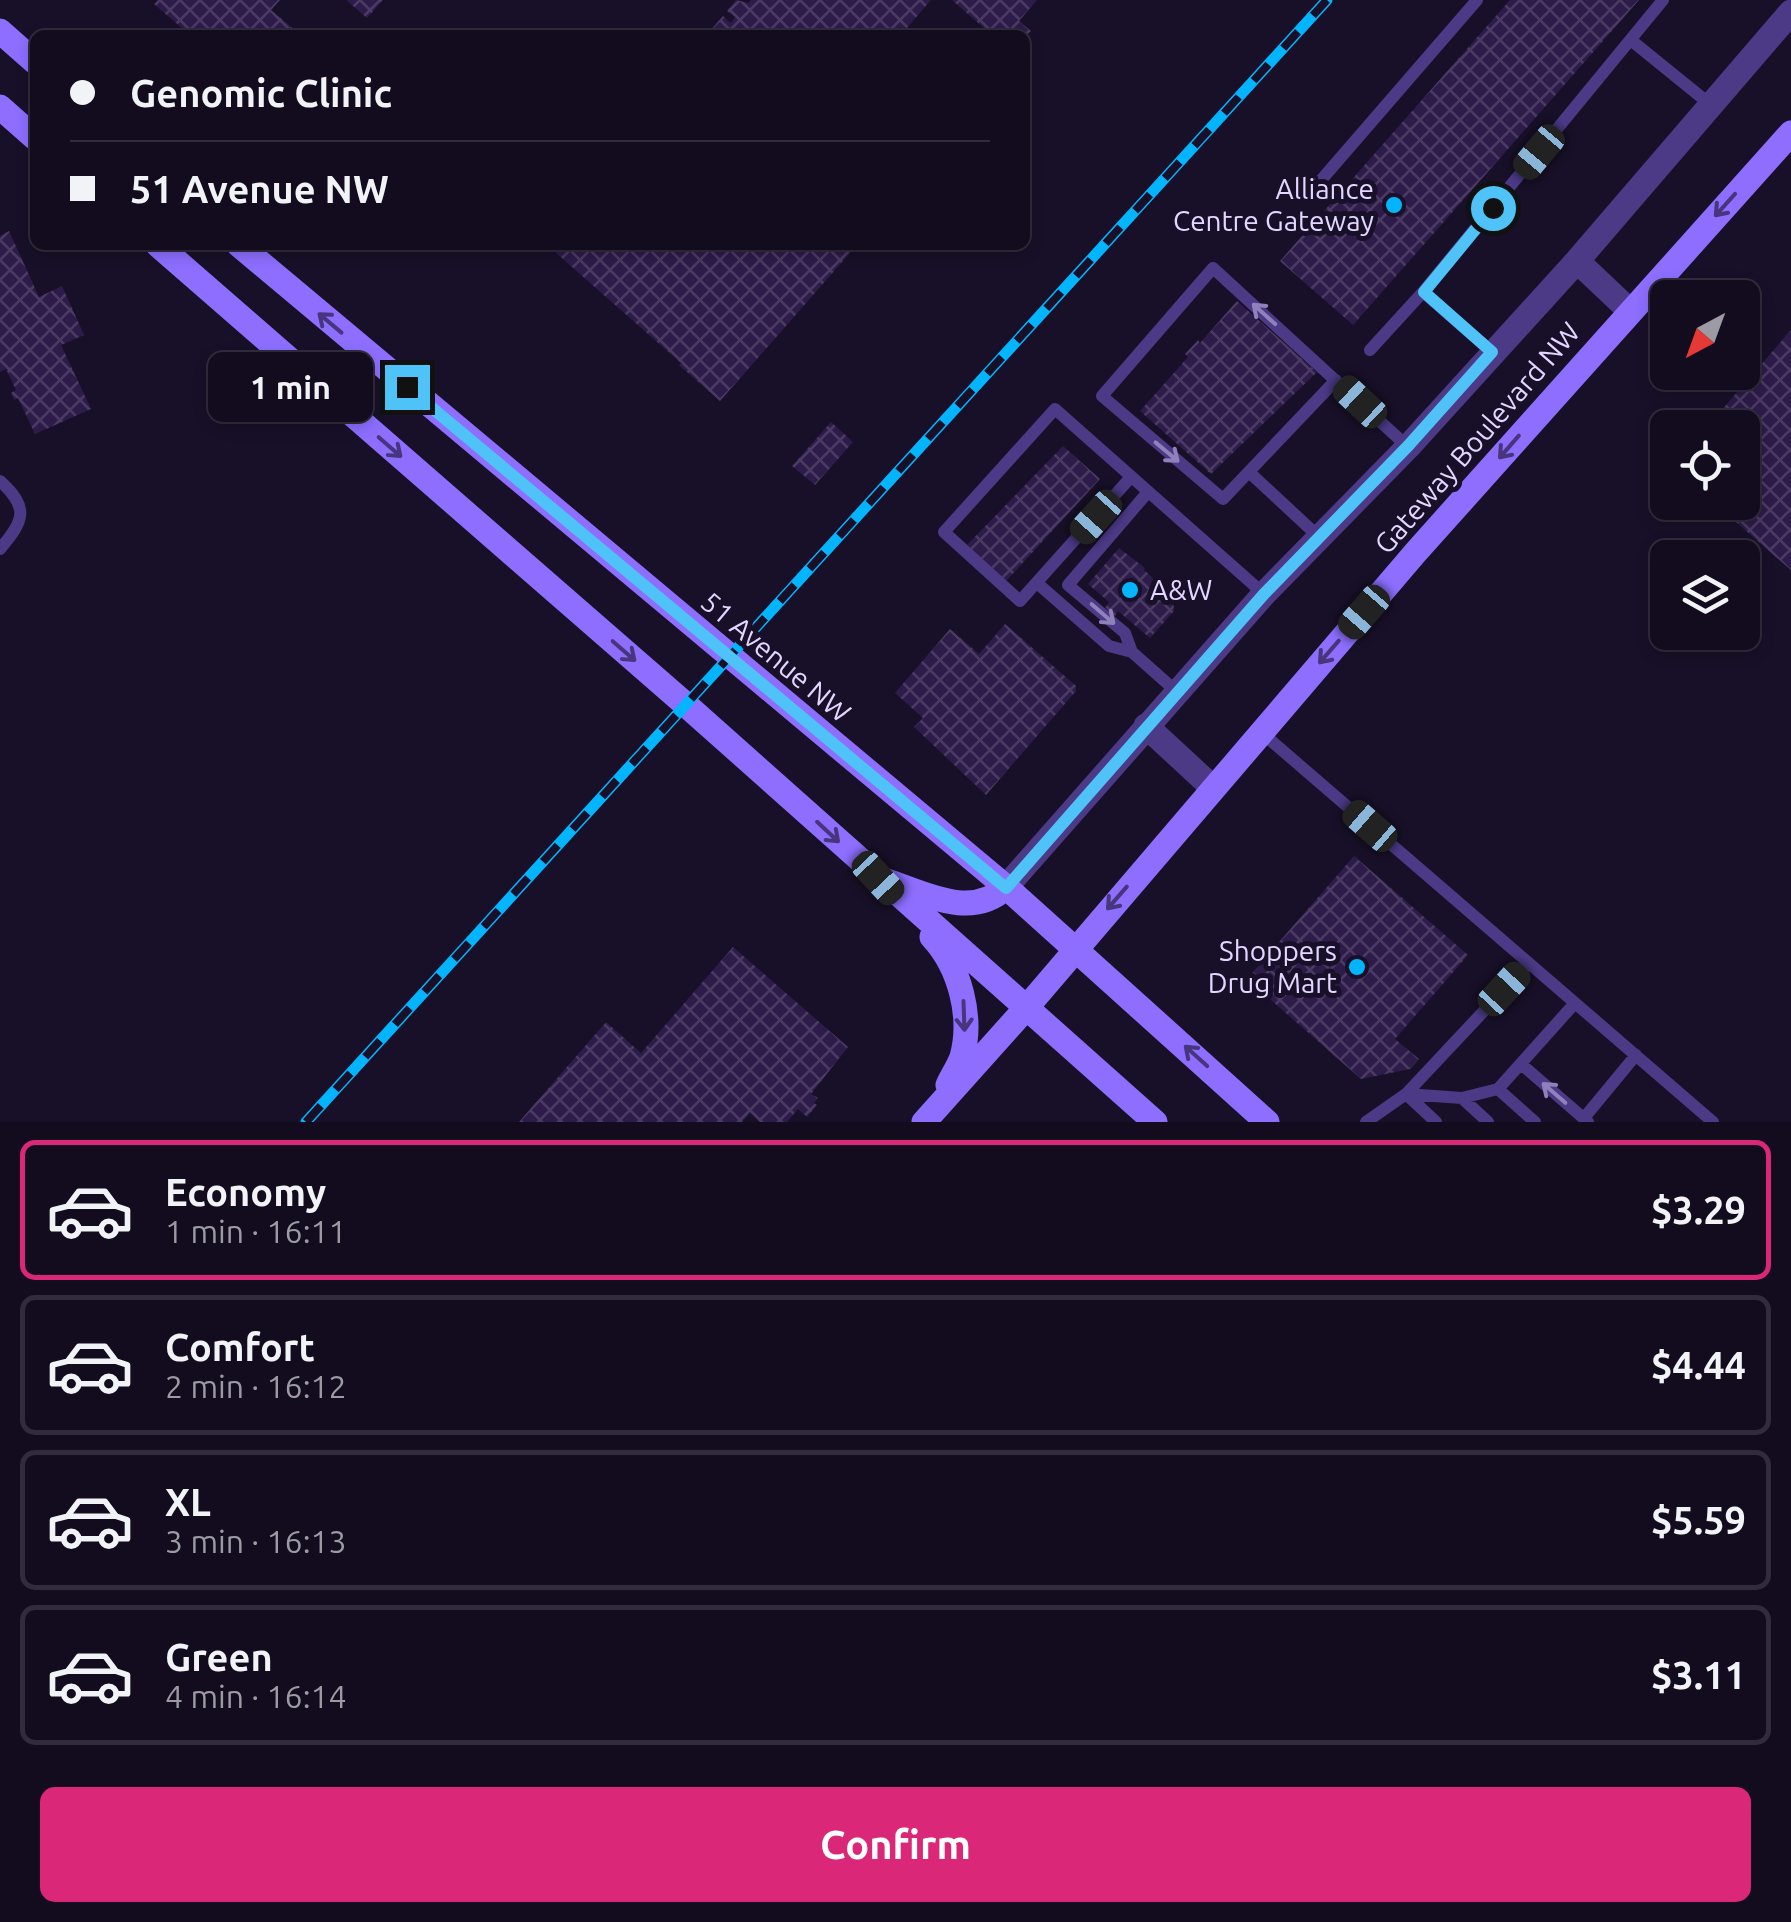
<!DOCTYPE html>
<meta charset="utf-8">
<style>
:root{--surface:#120c1e;--page:#1f1a2b;--text:#f1f3f6;--muted:#9c9ba4;--line:#312c3c;--accent:#db2777}
body{margin:0;font-family:Ubuntu,sans-serif;background:var(--page);color:var(--text);height:100vh;display:flex;flex-direction:column;font-size:38px;white-space:nowrap}
*{box-sizing:border-box;margin:0}
p{font-size:32px;color:var(--muted)}
.icon{flex:none;width:55px;height:55px;fill:none;stroke:currentColor;stroke-width:2;stroke-linecap:round;stroke-linejoin:round}
.map{position:relative;height:1122px;overflow:hidden}
.panel{display:flex;flex-direction:column;background:var(--surface);flex:1}
.panel>*{flex:none}
.banner{position:absolute;left:30px;top:30px;width:1000px;height:220px;border-radius:15px;box-shadow:0 5px 15px #0003,0 0 0 2px var(--line);display:grid;align-content:center;height:220px;padding:0 40px;background:var(--surface)}
.needle{width:65px;rotate:221deg}
.fabs{position:absolute;left:1650px;top:280px;display:grid;gap:20px}
.fabs a{display:grid;place-items:center;width:110px;height:110px;border-radius:15px;background:var(--surface);box-shadow:0 5px 15px #0003,0 0 0 2px var(--line);font-size:50px}
.end{position:absolute;width:45px;height:45px;margin:-22px;border:12px solid #4fc3f7;background:#111;box-shadow:0 0 0 5px #111}
.from{border-radius:50%}
.bubble{position:absolute;height:70px;border-radius:15px;background:var(--surface);box-shadow:0 5px 15px #0003,0 0 0 2px var(--line);font-size:32px;font-weight:600;line-height:70px;text-align:center}
.car{position:absolute;width:30px;height:60px;margin:-30px -15px;border-radius:12px;box-shadow:0 0 8px 2px #0007;background:linear-gradient(#222 24%,#8ab4d8 0 40%,#222 0 76%,#8ab4d8 0 86%,#222 0)}
.banner b{display:flex;align-items:center;gap:35px;height:95px;font-size:38px}
.banner b+b{border-top:2px solid var(--line)}
.banner i{width:25px;height:25px;background:var(--text)}
ul{padding:18px 0 0;list-style:none}
li{display:flex;align-items:center;gap:30px;height:140px;margin:0 20px 15px;padding:0 20px;border:5px solid var(--line);border-radius:15px}
li div{flex:1}
li b{display:block;font-size:38px}
li em{font-style:normal;font-weight:600}
li.current{border-color:var(--accent)}
li>.icon{width:90px;height:90px;stroke-width:1.5}
.primary-button{display:flex;gap:20px;margin-top:auto;padding:20px 40px}
.primary-button a{flex:1;height:115px;border-radius:15px;background:var(--accent);color:#fff;font-size:40px;font-weight:600;line-height:115px;text-align:center}
.map>svg:first-child{display:block}
</style>
<div class="map">
<svg width="1791" height="1122" viewBox="0 0 1791 1122">
<defs>
<pattern id="building-cross-hatch" width="8" height="8" patternUnits="userSpaceOnUse" patternTransform="scale(2.5)"><rect width="8" height="8" fill="#2d1b49"/><path d="M0 0l8 8M0 8l8-8" fill="none" stroke="#4b3b64"/></pattern>
</defs>
<rect width="100%" height="100%" fill="#181028"/>
<!-- building -->
<path fill="url(#building-cross-hatch)" d="M 158,0 L 280,0 L 271,10 L 295,30 L 291,35 L 190,35 L 154,4 Z
M 346,0 L 383,0 L 367,18 Z
M 736,0 L 748,3 L 751,0 L 931,0 L 906,29 L 912,35 L 714,35 L 710,31 L 723,16 L 731,23 L 735,17 L 727,11 Z
M 952,0 L 1037,0 L 1019,21 L 1031,31 L 1027,35 L 992,35 Z
M 1510,0 L 1639,0 L 1353,325 L 1280,261 Z
M 9,231 L 39,297 L 62,286 L 84,335 L 61,345 L 91,409 L 35,434 L 18,398 L 14,400 L 11,393 L 16,390 L 6,369 L 0,372 L 0,236 Z
M 547,245 L 857,245 L 720,401 L 679,365 L 681,363 Z
M 1237,301 L 1317,372 L 1211,474 L 1140,411 L 1188,357 L 1185,354 L 1198,340 L 1200,343 Z
M 1791,330 L 1791,570 L 1713,502 L 1742,502 L 1742,428 L 1706,428 Z
M 831,422 L 853,442 L 815,485 L 792,466 Z
M 1063,446 L 1100,479 L 1006,581 L 967,545 Z
M 1119,548 L 1145,568 L 1144,570 L 1173,596 L 1174,611 L 1150,638 L 1118,611 L 1115,616 L 1105,608 L 1109,602 L 1088,584 Z
M 1005,624 L 1076,686 L 1076,691 L 986,795 L 914,727 L 923,718 L 895,693 L 950,629 L 979,654 Z
M 1354,856 L 1468,955 L 1395,1039 L 1419,1059 L 1410,1069 L 1361,1079 L 1247,979 Z
M 733,947 L 848,1047 L 811,1094 L 818,1098 L 814,1103 L 817,1105 L 807,1117 L 798,1109 L 787,1122 L 760,1122 L 750,1113 L 742,1122 L 519,1122 L 606,1022 L 641,1053 Z"/>
<g fill="none" stroke-linecap="round" stroke-linejoin="round">
<!-- lane -->
<path stroke="#4c3a87" stroke-width="12" d="M 1632,41 L 1711,105
M 1316,186 L 1477,0
M 1423,292 L 1663,0
M 1370,350 L 1423,292 L 1492,352
M 1336,380 L 1223,499 L 1102,396 L 1213,268 L 1408,447
M 1249,472 L 1319,537
M 1131,477 L 1020,601 L 944,532 L 1055,409 L 1264,594
M 0,481 C 30,508 24,521 0,549
M 1037,583 L 1109,646 L 1132,652 L 1177,692
M 1132,652 L 1125,633 L 1068,585 L 1148,492
M 1261,732 L 1713,1122
M 1521,1064 L 1588,1122
M 1498,1089 L 1535,1122
M 1462,1098 L 1488,1122
M 1584,1118 L 1636,1055
M 1366,1122 L 1406,1094 L 1462,1098 L 1498,1089 L 1575,1003
M 1436,1122 L 1406,1094 L 1529,963"/>
<!-- street -->
<path stroke="#4c3a87" stroke-width="25" d="M 1577,261 L 1630,311
M 1146,726 L 1212,787
M 1006,887 L 1264,594 L 1408,447 L 1577,261 L 1791,12"/>
<!-- secondary -->
<path stroke="#8d6eff" stroke-width="25" d="M 0,31 L 35,62
M 0,107 L 35,138
M 158,245 L 685,704 L 1155,1122
M 239,245 L 1006,887 L 1267,1122
M 887,881 C 926,894 972,920 1006,887
M 932,937 C 960,967 973,1017 962,1057 C 959,1066 952,1076 948,1085
M 924,1122 L 1027,1007 L 1416,552 L 1791,133"/>
<!-- rail casing -->
<g stroke="#03b5ff" stroke-width="11">
<path id="rail" d="M 306,1122 L 1327,0"/>
</g>
<!-- rail -->
<use href="#rail" stroke="#181028" stroke-width="8" stroke-dasharray="22" stroke-linecap="butt"/>
</g>
<!-- one-way arrows -->
<defs><path id="oneway-shaft" d="M-6 0H5M1.5-3L5.5 0L1.5 3" fill="none" stroke-width="1.6" stroke-linecap="round" stroke-linejoin="round" transform="scale(2.5)"/></defs>
<g stroke="#47367e">
<use href="#oneway-shaft" transform="translate(1725 205) rotate(132)"/>
<use href="#oneway-shaft" transform="translate(330 323) rotate(-140)"/>
<use href="#oneway-shaft" transform="translate(390 447) rotate(41)"/>
<use href="#oneway-shaft" transform="translate(1509 447) rotate(131)"/>
<use href="#oneway-shaft" transform="translate(624 651) rotate(41)"/>
<use href="#oneway-shaft" transform="translate(1329 652) rotate(131)"/>
<use href="#oneway-shaft" transform="translate(828 832) rotate(43)"/>
<use href="#oneway-shaft" transform="translate(1117 898) rotate(131)"/>
<use href="#oneway-shaft" transform="translate(964 1016) rotate(88)"/>
<use href="#oneway-shaft" transform="translate(1196 1056) rotate(-138)"/>
</g>
<g stroke="#9081bd">
<use href="#oneway-shaft" transform="translate(1264 314) rotate(-138)"/>
<use href="#oneway-shaft" transform="translate(1167 452) rotate(40)"/>
<use href="#oneway-shaft" transform="translate(1103 614) rotate(41)"/>
<use href="#oneway-shaft" transform="translate(1554 1093) rotate(-139)"/>
</g>
<g fill="none" stroke-linecap="round" stroke-linejoin="round">
<!-- route -->
<path stroke="#4fc3f7" stroke-width="12" d="M 407,387 L 1006,888 L 1264,594 L 1408,446 L 1492,352 L 1424,292 L 1493,208"/>
</g>
<!-- markers -->
<g fill="#03b5ff" stroke="#181028" stroke-width="4">
<circle cx="1394" cy="205" r="10"/>
<circle cx="1130" cy="590" r="10"/>
<circle cx="1357" cy="967" r="10"/>
</g>
<g text-anchor="middle" stroke-width="10" stroke-linejoin="round" paint-order="stroke">
<!-- poi labels -->
<g font-size="28" fill="#e3d7ff" stroke="#181028" text-anchor="end">
<text x="1374" y="199">Alliance<tspan x="1374" dy="32">Centre Gateway</tspan></text>
<text x="1150" y="600" text-anchor="start">A&amp;W</text>
<text x="1337" y="961">Shoppers<tspan x="1337" dy="32">Drug Mart</tspan></text>
</g>
<!-- street labels -->
<g font-size="28" fill="#e3d7ff" stroke="#181028">
<text transform="translate(1477 438) rotate(-49)" y="10">Gateway Boulevard NW</text>
<text transform="translate(776 657) rotate(40)" y="10">51 Avenue NW</text>
</g>
</g>
</svg>
<div class="fabs">
<a><svg class="needle" viewBox="-14 -14 28 28"><path d="M0-13l5 13h-10z" fill="#e53935"/><path d="M0 13l5-13h-10z" fill="#9c9ba4"/></svg></a>
<a><svg class="icon" aria-label="locate" viewBox="0 0 24 24"><circle cx="12" cy="12" r="6"/><path d="M12 2v4M12 18v4M2 12h4M18 12h4"/></svg></a>
<a><svg class="icon" aria-label="layers" viewBox="0 0 24 24"><path d="M12 4l9 5-9 5-9-5zM3 14l9 5 9-5"/></svg></a>
</div>
<i class="end from" style="left:1493px;top:208px"></i>
<i class="end" style="left:407px;top:387px"></i>
<div class="bubble" style="left:208px;top:352px;width:165px">1 min</div>
<i class="car" style="left:1539px;top:152px;rotate:220deg"></i>
<i class="car" style="left:1360px;top:402px;rotate:313deg"></i>
<i class="car" style="left:1096px;top:517px;rotate:222deg"></i>
<i class="car" style="left:1364px;top:612px;rotate:221deg"></i>
<i class="car" style="left:1370px;top:826px;rotate:311deg"></i>
<i class="car" style="left:878px;top:878px;rotate:137deg"></i>
<i class="car" style="left:1504px;top:989px;rotate:43deg"></i>
<div class="banner">
<b><i class="from"></i>Genomic Clinic</b>
<b><i></i>51 Avenue NW</b>
</div>
</div>
<section class="panel">
<ul>
<li class="current"><svg class="icon" aria-label="car" viewBox="0 0 24 24"><path d="M5 17H2v-5l4-1 3-4h7l3 4 3 1v5h-3M9 17h6M6 11h13"/><circle cx="7" cy="17" r="2"/><circle cx="17" cy="17" r="2"/></svg><div><b>Economy</b><p>1 min · 16:11</p></div><em>$3.29</em></li>
<li><svg class="icon" aria-label="car" viewBox="0 0 24 24"><path d="M5 17H2v-5l4-1 3-4h7l3 4 3 1v5h-3M9 17h6M6 11h13"/><circle cx="7" cy="17" r="2"/><circle cx="17" cy="17" r="2"/></svg><div><b>Comfort</b><p>2 min · 16:12</p></div><em>$4.44</em></li>
<li><svg class="icon" aria-label="car" viewBox="0 0 24 24"><path d="M5 17H2v-5l4-1 3-4h7l3 4 3 1v5h-3M9 17h6M6 11h13"/><circle cx="7" cy="17" r="2"/><circle cx="17" cy="17" r="2"/></svg><div><b>XL</b><p>3 min · 16:13</p></div><em>$5.59</em></li>
<li><svg class="icon" aria-label="car" viewBox="0 0 24 24"><path d="M5 17H2v-5l4-1 3-4h7l3 4 3 1v5h-3M9 17h6M6 11h13"/><circle cx="7" cy="17" r="2"/><circle cx="17" cy="17" r="2"/></svg><div><b>Green</b><p>4 min · 16:14</p></div><em>$3.11</em></li>
</ul>
<div class="primary-button"><a>Confirm</a></div>
</section>
